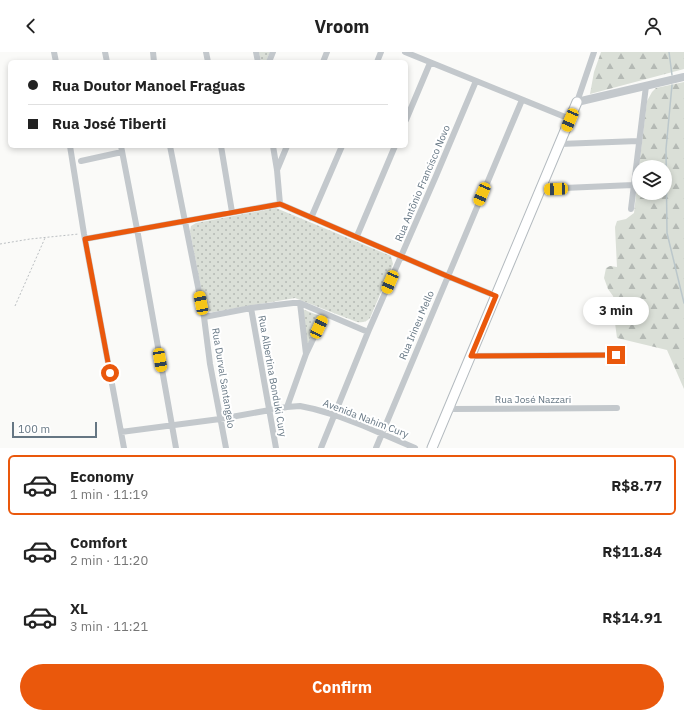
<!DOCTYPE html>
<meta charset="utf-8">
<style>
:root{--surface:#fff;--page:#f2f2f2;--text:#222;--muted:#767676;--line:#e0e0e0;--accent:#ea580c}
body{margin:0;font-family:"IBM Plex Sans",sans-serif;background:var(--page);color:var(--text);height:100vh;display:flex;flex-direction:column;font-size:15px;white-space:nowrap}
*{box-sizing:border-box;margin:0}
p{font-size:13px;color:var(--muted)}
.icon{flex:none;width:22px;height:22px;fill:none;stroke:currentColor;stroke-width:2;stroke-linecap:round;stroke-linejoin:round}
.map{position:relative;height:396px;overflow:hidden}
.drawer{display:flex;flex-direction:column;background:var(--surface);flex:1}
.drawer>*{flex:none}
.top-card{position:absolute;left:8px;top:8px;width:400px;height:88px;border-radius:6px;box-shadow:0 2px 6px #0003;display:grid;align-content:center;height:88px;padding:0 20px;background:var(--surface)}
.fabs{position:absolute;left:632px;top:108px;display:grid;gap:8px}
.fabs a{display:grid;place-items:center;width:40px;height:40px;border-radius:50%;background:var(--surface);box-shadow:0 2px 6px #0003;font-size:20px}
.scale{position:absolute;left:12px;bottom:10px;width:85px;box-sizing:border-box;padding-left:4px;border:2px solid #657683;border-top:0;font-size:11px;line-height:14px;white-space:nowrap;color:#657683;-webkit-text-stroke:3px #fff;paint-order:stroke}
.end{position:absolute;width:18px;height:18px;margin:-9px;border:5px solid #ea580c;background:#fff;box-shadow:0 0 0 2px #fff}
.from{border-radius:50%}
.bubble{position:absolute;height:28px;border-radius:14px;background:var(--surface);box-shadow:0 2px 6px #0003;font-size:13px;font-weight:700;line-height:28px;text-align:center}
.car{position:absolute;width:12px;height:24px;margin:-12px -6px;border-radius:5px;box-shadow:0 0 3px 1px #0007;background:linear-gradient(#f5c518 24%,#345 0 40%,#f5c518 0 76%,#345 0 86%,#f5c518 0)}
.top-card b{display:flex;align-items:center;gap:14px;height:38px;font-size:15px}
.top-card b+b{border-top:1px solid var(--line)}
.top-card i{width:10px;height:10px;background:var(--text)}
ul{padding:7px 0 0;list-style:none}
li{display:flex;align-items:center;gap:12px;height:60px;margin:0 8px 6px;padding:0 12px;border:2px solid transparent;border-radius:6px}
li div{flex:1}
li b{display:block;font-size:15px}
li em{font-style:normal;font-weight:700}
li.active{border-color:var(--accent)}
li>.icon{width:36px;height:36px;stroke-width:1.5}
.cta{display:flex;gap:8px;margin-top:auto;padding:8px 20px}
.cta a{flex:1;height:46px;border-radius:24px;background:var(--accent);color:#fff;font-size:16px;font-weight:700;line-height:46px;text-align:center}
header{display:flex;justify-content:space-between;align-items:center;height:52px;padding:0 20px;background:var(--surface);font-size:18px;font-weight:700}
.map>svg:first-child{display:block}
</style>
<header><svg class="icon" aria-label="back" viewBox="0 0 24 24"><path d="M15 5l-7 7 7 7"/></svg>Vroom<svg class="icon" aria-label="person" viewBox="0 0 24 24"><circle cx="12" cy="8" r="4"/><path d="M4 21q1-7 8-7t8 7"/></svg></header>
<div class="map">
<svg width="684" height="396" viewBox="0 0 684 396">
<defs>
<pattern id="forest-firs" width="22" height="20" patternUnits="userSpaceOnUse"><rect width="22" height="20" fill="#dadfd7"/><path d="M5 1l3.5 6h-7zM16 11l3.5 6h-7z" fill="#b4b9b4"/></pattern>
<pattern id="park-dots" width="8" height="8" patternUnits="userSpaceOnUse"><rect width="8" height="8" fill="#dadfd7"/><path d="M2 2h.1M6 6h.1" fill="none" stroke="#b4b9b4" stroke-width="1.8" stroke-linecap="round"/></pattern>
</defs>
<rect width="100%" height="100%" fill="#fafaf8"/>
<!-- forest -->
<path fill="url(#forest-firs)" d="M 601,0 L 684,0 L 684,17 L 590,42 L 594,20 Z
M 684,30 L 684,337 L 667,298 L 617,286 L 613,256 L 615,251 L 613,244 L 608,237 L 604,226 L 606,216 L 610,214 L 617,215 L 615,175 L 617,169 L 626,167 L 634,161 L 639,115 L 639,141 L 665,141 L 665,115 L 639,115 L 647,49 L 652,40 L 656,36 Z"/>
<!-- park -->
<path fill="url(#park-dots)" d="M 259,0 L 270,0 L 266,10 L 261,10 Z
M 276,156 L 391,204 L 393,212 L 370,266 C 366,270 363,271 357,270 L 295,246 L 213,260 L 208,259 L 205,256 L 190,179 L 191,174 L 196,171 Z
M 302,257 L 320,264 L 309,290 L 307,291 Z"/>
<g fill="none" stroke-linecap="round" stroke-linejoin="round">
<!-- stream -->
<path stroke="#bbc7cb" stroke-width="1.5" d="M 669,0 L 672,23
M 672,33 L 666,97 L 667,181 L 684,251"/>
<!-- secondary casing -->
<g stroke="#b3babf" stroke-width="11">
<path id="secondary" d="M 432,396 L 577,50"/>
</g>
<!-- path -->
<path stroke="#bbbfc2" stroke-width="1" stroke-dasharray="2 2" stroke-linecap="butt" d="M 0,192 L 30,187 L 79,182
M 15,254 L 45,186"/>
<!-- minor -->
<path stroke="#c3c8cc" stroke-width="6" d="M 54,0 L 56,10
M 105,0 L 107,10
M 153,0 L 154,10
M 206,0 L 208,10
M 256,0 L 258,10
M 405,0 L 570,67
M 269,10 L 273,0
M 323,10 L 327,0
M 377,10 L 381,0
M 577,50 L 594,0
M 406,68 L 430,11
M 560,92 L 638,89
M 70,94 L 84,182 L 124,396
M 121,94 L 137,177 L 176,396
M 170,94 L 204,265 L 210,312 L 226,396
M 221,94 L 232,160
M 273,94 L 277,118 L 280,152
M 81,109 L 122,100
M 277,118 L 287,94
M 541,137 L 633,133
M 631,157 L 646,34
M 311,166 L 342,94
M 357,184 L 395,94
M 85,187 L 280,152 L 447,224 L 496,244
M 300,251 L 306,302
M 251,256 L 276,396
M 204,265 L 251,256 L 293,251 L 300,251 L 368,280
M 471,304 L 616,303
M 287,355 L 306,302 L 325,262
M 449,357 L 617,356
M 121,380 L 220,367 L 287,355 L 300,354 L 314,357 L 335,363 L 364,374 L 415,396
M 321,396 L 368,280 L 436,124 L 476,29
M 376,396 L 522,48"/>
<!-- tertiary -->
<path stroke="#c3c8cc" stroke-width="8" d="M 577,50 L 684,25"/>
<!-- secondary -->
<use href="#secondary" stroke="#fff" stroke-width="9"/>
</g>
<g fill="none" stroke-linecap="round" stroke-linejoin="round">
<!-- route -->
<path stroke="#ea580c" stroke-width="5" d="M 110,321 L 85,187 L 280,152 L 447,224 L 496,244 L 471,304 L 616,303"/>
</g>
<g text-anchor="middle" stroke-width="4" stroke-linejoin="round" paint-order="stroke">
<!-- street labels -->
<g font-size="10" fill="#657683" stroke="#fff">
<text transform="translate(422 131) rotate(-67)" y="4">Rua Antônio Francisco Novo</text>
<text transform="translate(416 273) rotate(-67)" y="4">Rua Irineu Mello</text>
<text transform="translate(273 324) rotate(80)" y="4">Rua Albertina Bonduki Cury</text>
<text transform="translate(224 326) rotate(81)" y="4">Rua Durval Santangelo</text>
<text x="533" y="351">Rua José Nazzari</text>
<text transform="translate(366 366) rotate(21)" y="4">Avenida Nahim Cury</text>
</g>
</g>
</svg>
<div class="fabs">
<a><svg class="icon" aria-label="layers" viewBox="0 0 24 24"><path d="M12 4l9 5-9 5-9-5zM3 14l9 5 9-5"/></svg></a>
</div>
<div class="scale">100 m</div>
<i class="end from" style="left:110px;top:321px"></i>
<i class="end" style="left:616px;top:303px"></i>
<div class="bubble" style="left:583px;top:245px;width:66px">3 min</div>
<i class="car" style="left:570px;top:68px;rotate:203deg"></i>
<i class="car" style="left:556px;top:137px;rotate:268deg"></i>
<i class="car" style="left:482px;top:142px;rotate:203deg"></i>
<i class="car" style="left:390px;top:230px;rotate:203deg"></i>
<i class="car" style="left:201px;top:251px;rotate:349deg"></i>
<i class="car" style="left:319px;top:275px;rotate:25deg"></i>
<i class="car" style="left:160px;top:308px;rotate:170deg"></i>
<div class="top-card">
<b><i class="from"></i>Rua Doutor Manoel Fraguas</b>
<b><i></i>Rua José Tiberti</b>
</div>
</div>
<section class="drawer">
<ul>
<li class="active"><svg class="icon" aria-label="car" viewBox="0 0 24 24"><path d="M5 17H2v-5l4-1 3-4h7l3 4 3 1v5h-3M9 17h6M6 11h13"/><circle cx="7" cy="17" r="2"/><circle cx="17" cy="17" r="2"/></svg><div><b>Economy</b><p>1 min · 11:19</p></div><em>R$8.77</em></li>
<li><svg class="icon" aria-label="car" viewBox="0 0 24 24"><path d="M5 17H2v-5l4-1 3-4h7l3 4 3 1v5h-3M9 17h6M6 11h13"/><circle cx="7" cy="17" r="2"/><circle cx="17" cy="17" r="2"/></svg><div><b>Comfort</b><p>2 min · 11:20</p></div><em>R$11.84</em></li>
<li><svg class="icon" aria-label="car" viewBox="0 0 24 24"><path d="M5 17H2v-5l4-1 3-4h7l3 4 3 1v5h-3M9 17h6M6 11h13"/><circle cx="7" cy="17" r="2"/><circle cx="17" cy="17" r="2"/></svg><div><b>XL</b><p>3 min · 11:21</p></div><em>R$14.91</em></li>
</ul>
<div class="cta"><a>Confirm</a></div>
</section>
